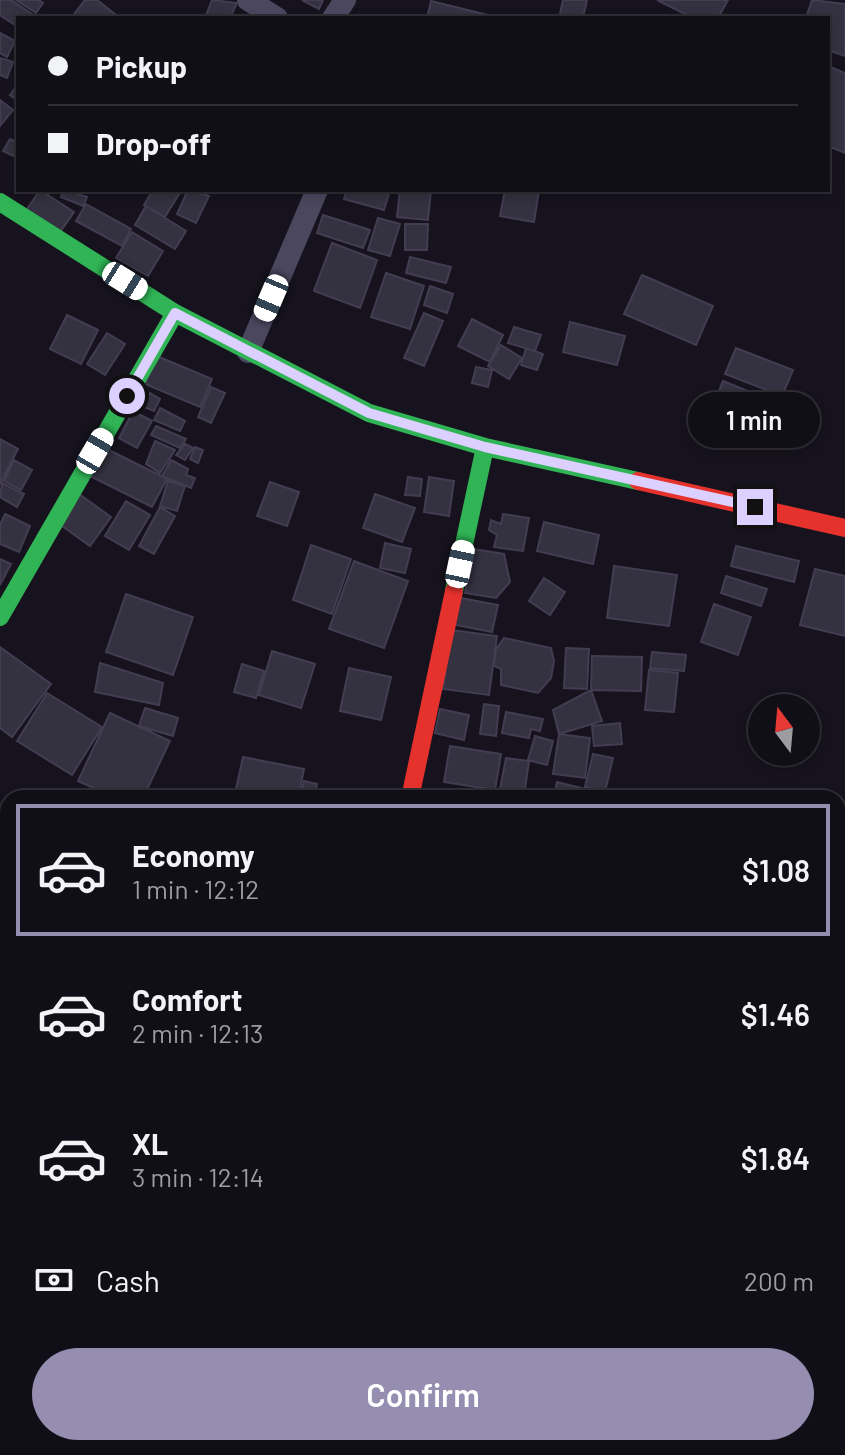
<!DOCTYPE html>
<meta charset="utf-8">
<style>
:root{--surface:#100e16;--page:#1e1c23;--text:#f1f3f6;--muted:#9c9ca1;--line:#302e35;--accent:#968eb0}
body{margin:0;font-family:Barlow,sans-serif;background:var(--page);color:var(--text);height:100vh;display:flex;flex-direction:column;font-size:30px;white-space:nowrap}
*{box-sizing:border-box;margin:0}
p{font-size:26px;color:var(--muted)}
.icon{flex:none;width:44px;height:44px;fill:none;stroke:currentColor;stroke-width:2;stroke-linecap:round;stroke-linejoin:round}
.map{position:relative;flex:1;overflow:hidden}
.details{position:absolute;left:0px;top:790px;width:846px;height:666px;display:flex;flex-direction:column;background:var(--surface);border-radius:24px 24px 0 0;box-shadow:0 4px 12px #0003,0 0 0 2px var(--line)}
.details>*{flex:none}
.banner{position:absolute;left:16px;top:16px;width:814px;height:176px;border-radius:0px;box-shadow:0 4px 12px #0003,0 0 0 2px var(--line);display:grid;align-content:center;height:176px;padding:0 32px;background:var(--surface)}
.needle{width:52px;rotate:344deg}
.buttons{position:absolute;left:748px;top:694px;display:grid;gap:16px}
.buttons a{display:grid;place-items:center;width:72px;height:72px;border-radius:50%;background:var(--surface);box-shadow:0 4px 12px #0003,0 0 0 2px var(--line);font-size:40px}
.end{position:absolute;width:36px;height:36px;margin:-18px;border:10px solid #dbd0ff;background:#111;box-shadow:0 0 0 4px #111}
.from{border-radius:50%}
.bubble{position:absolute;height:56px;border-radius:28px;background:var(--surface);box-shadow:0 4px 12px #0003,0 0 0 2px var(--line);font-size:26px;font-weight:600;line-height:56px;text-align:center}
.car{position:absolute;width:24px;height:48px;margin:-24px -12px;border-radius:10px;box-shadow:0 0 6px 2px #0007;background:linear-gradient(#fff 24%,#345 0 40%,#fff 0 76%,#345 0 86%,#fff 0)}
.banner b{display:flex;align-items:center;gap:28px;height:76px;font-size:30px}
.banner b+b{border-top:2px solid var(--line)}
.banner i{width:20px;height:20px;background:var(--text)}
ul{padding:14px 0 0;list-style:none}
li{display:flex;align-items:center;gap:24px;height:132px;margin:0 16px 12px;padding:0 16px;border:4px solid transparent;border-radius:0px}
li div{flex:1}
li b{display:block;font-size:30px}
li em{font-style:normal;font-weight:600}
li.current{border-color:var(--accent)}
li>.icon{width:72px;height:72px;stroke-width:1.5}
.pay{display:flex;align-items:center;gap:20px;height:88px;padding:0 32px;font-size:30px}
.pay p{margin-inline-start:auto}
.cta{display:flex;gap:16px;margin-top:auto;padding:16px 32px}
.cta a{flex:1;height:92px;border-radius:48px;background:var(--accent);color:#fff;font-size:32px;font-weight:600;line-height:92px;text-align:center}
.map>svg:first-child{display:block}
</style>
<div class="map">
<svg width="845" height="1455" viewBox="0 0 845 1455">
<rect width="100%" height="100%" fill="#16131e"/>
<!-- building -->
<path fill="#343140" stroke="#433d52" stroke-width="2" d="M 0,0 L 11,0 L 35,16 L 18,18 L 18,27 L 0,15 Z
M 16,0 L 39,0 L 43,3 L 36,13 Z
M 85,0 L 97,0 L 120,18 L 71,18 Z
M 212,0 L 237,3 L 230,18 L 205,18 Z
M 302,0 L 323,0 L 319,9 Z
M 563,0 L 587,0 L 583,18 L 559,18 Z
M 657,0 L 728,0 L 718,18 L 693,18 Z
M 812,0 L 845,4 L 845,56 L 828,50 L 828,18 L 806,18 Z
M 431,1 L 492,16 L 492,18 L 427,18 Z
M 0,33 L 15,41 L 7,57 L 0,53 Z
M 0,58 L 13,62 L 7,78 L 0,75 Z
M 828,66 L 845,73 L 845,153 L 828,146 Z
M 18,84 L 18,101 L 10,95 Z
M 0,100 L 13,110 L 0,126 Z
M 10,139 L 18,143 L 18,158 L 3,151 Z
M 40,190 L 74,212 L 58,235 L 25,212 Z
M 64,190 L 87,197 L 83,206 L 61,197 Z
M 153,190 L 181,191 L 165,217 L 144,205 Z
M 188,190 L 209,196 L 196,223 L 177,214 Z
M 347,190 L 390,190 L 384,210 L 344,199 Z
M 400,190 L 431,190 L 428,220 L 397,217 Z
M 505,190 L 539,190 L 534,222 L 500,216 Z
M 86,204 L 131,229 L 122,246 L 76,221 Z
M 146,206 L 186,231 L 175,249 L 135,225 Z
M 323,215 L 370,230 L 363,248 L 317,233 Z
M 378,218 L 400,224 L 390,256 L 368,250 Z
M 405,224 L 428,224 L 427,250 L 405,250 Z
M 132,232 L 163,251 L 148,276 L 116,258 Z
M 332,243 L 377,260 L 360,308 L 314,291 Z
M 410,257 L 451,267 L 446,283 L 406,273 Z
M 386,273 L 424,286 L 410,329 L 371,317 Z
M 642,275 L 713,306 L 696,345 L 624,314 Z
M 430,286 L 453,294 L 447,313 L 424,305 Z
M 424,313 L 443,321 L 424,366 L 404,358 Z
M 67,315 L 98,330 L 81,364 L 50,349 Z
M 472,319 L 503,335 L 490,362 L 458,346 Z
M 570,322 L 625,336 L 617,365 L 563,352 Z
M 514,327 L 541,335 L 535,351 L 508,343 Z
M 107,333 L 125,344 L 105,375 L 87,364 Z
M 501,345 L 522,358 L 509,379 L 488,366 Z
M 526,348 L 543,354 L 537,370 L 521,365 Z
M 736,348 L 793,370 L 782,396 L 725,374 Z
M 157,356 L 212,379 L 200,407 L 145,384 Z
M 476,367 L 492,370 L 488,387 L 472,383 Z
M 723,381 L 780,404 L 763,443 L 707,420 Z
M 211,387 L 225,393 L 211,423 L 198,417 Z
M 150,393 L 160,399 L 154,411 L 142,406 Z
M 160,408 L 185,421 L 180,431 L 154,420 Z
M 133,411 L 152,421 L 137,448 L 119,438 Z
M 156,426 L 186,439 L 180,448 L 151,435 Z
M 0,439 L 18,449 L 0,484 Z
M 155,441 L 175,450 L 160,473 L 146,464 Z
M 185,444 L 193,448 L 185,460 L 176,455 Z
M 195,447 L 203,450 L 198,463 L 190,459 Z
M 105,448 L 167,479 L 152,507 L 90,476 Z
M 14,460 L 32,470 L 21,490 L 4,481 Z
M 171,460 L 188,469 L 186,475 L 195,478 L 191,488 L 162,476 Z
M 408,477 L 422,479 L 420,496 L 405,495 Z
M 429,477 L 454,481 L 449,516 L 424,512 Z
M 168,481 L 185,486 L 177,511 L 160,506 Z
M 270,482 L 299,492 L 287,526 L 257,516 Z
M 2,483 L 24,494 L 17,507 L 0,497 Z
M 79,494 L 111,517 L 90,546 L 58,523 Z
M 375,494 L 415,508 L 402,542 L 363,528 Z
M 126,501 L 150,515 L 129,550 L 105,536 Z
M 160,507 L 175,516 L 154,554 L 139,546 Z
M 5,514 L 30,526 L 19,552 L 0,544 L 0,525 Z
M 503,514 L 529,518 L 523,551 L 494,547 L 497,535 L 489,530 L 491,520 L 501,524 Z
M 544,522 L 599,535 L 593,564 L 537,551 Z
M 385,543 L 411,549 L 405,573 L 380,568 Z
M 311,545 L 351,559 L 332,614 L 293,600 Z
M 736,546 L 799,561 L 794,582 L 731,566 Z
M 473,549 L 504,554 L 510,582 L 496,598 L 465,593 Z
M 0,559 L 11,564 L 0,585 Z
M 354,561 L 408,581 L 384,648 L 329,629 Z
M 614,566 L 677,575 L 669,626 L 607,618 Z
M 815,569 L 845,576 L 845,636 L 800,625 Z
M 726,576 L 767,589 L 761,606 L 721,593 Z
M 544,578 L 565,592 L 550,615 L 529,601 Z
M 126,594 L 193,617 L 173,675 L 106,652 Z
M 456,597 L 498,605 L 492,632 L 451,624 Z
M 714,604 L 751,617 L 738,655 L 701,642 Z
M 451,630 L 497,636 L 489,695 L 443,689 Z
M 504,638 L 551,648 L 554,661 L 551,678 L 538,693 L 501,685 L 501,669 L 494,666 L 496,649 Z
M 0,647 L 51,684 L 12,737 L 0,728 Z
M 566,648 L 589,649 L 587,689 L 564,688 Z
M 272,651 L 315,664 L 301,708 L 259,695 Z
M 652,652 L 686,655 L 684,671 L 650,668 Z
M 592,656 L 642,657 L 641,691 L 591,690 Z
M 100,663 L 163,683 L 159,705 L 95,692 Z
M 242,664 L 264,671 L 256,698 L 234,692 Z
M 349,668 L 391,677 L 381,720 L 340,711 Z
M 649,670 L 678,673 L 674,712 L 645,710 Z
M 591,690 L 602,721 L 559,734 L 553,710 Z
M 47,693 L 102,727 L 72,775 L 17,741 Z
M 484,704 L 499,706 L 496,736 L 480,734 Z
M 145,708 L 178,718 L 173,736 L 139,726 Z
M 440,709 L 469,715 L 464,740 L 435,733 Z
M 506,712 L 543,719 L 540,731 L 531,729 L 529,738 L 502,733 Z
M 110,713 L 170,741 L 143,798 L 115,798 L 78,781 Z
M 620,723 L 622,744 L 594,746 L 592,726 Z
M 559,734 L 590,738 L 585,778 L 553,774 Z
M 535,736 L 553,741 L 547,765 L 528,760 Z
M 450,746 L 501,754 L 495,790 L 444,782 Z
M 593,754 L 613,758 L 605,792 L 585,787 Z
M 243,757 L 304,769 L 298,798 L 234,798 Z
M 506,758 L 529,761 L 524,796 L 500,789 Z
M 304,781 L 317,784 L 314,798 L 300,798 Z
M 557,782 L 597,792 L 596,798 L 554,796 Z
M 320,792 L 342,798 L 318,798 Z
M 845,832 L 845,844 L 839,846 L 838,834 Z
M 0,870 L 8,875 L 8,889 L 0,884 Z
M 838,873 L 845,873 L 845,916 L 838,916 Z
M 5,889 L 8,919 L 0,931 L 0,897 Z
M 838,928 L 845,929 L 845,947 L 838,945 Z
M 0,956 L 8,957 L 3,988 L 0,988 Z
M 838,1072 L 845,1077 L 845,1118 L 838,1128 Z
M 838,1142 L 845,1146 L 845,1172 L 838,1183 Z
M 4,1196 L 8,1198 L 8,1226 L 0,1225 Z
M 0,1225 L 8,1227 L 8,1239 L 0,1237 Z
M 0,1238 L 8,1240 L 8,1252 L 0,1250 Z
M 0,1265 L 8,1267 L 8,1284 L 0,1282 Z
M 838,1270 L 845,1272 L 845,1306 L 838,1305 Z"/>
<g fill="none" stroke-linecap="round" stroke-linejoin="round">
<!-- street -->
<path stroke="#4b475f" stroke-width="22" d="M 248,0 L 277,18
M 333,18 L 345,0
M 248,352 L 317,190
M 0,854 L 8,868
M 838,1352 L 845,1353
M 264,1455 L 266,1448"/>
<!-- fast -->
<path stroke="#30b455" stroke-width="18" d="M 0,202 L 175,313 L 369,413 L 485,447 L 638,481
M 454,591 L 485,447
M 0,617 L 175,313"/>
<!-- jam -->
<path stroke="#e5322d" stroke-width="18" d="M 638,481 L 845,528
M 410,798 L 454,591"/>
</g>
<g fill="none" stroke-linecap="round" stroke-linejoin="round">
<!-- route -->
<path stroke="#dbd0ff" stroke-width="10" d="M 127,396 L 175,313 L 369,413 L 485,447 L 755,507"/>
</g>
</svg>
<div class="buttons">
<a><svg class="needle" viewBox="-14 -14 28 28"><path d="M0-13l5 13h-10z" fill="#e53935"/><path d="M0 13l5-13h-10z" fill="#9c9ca1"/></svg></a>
</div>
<i class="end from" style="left:127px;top:396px"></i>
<i class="end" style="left:755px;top:507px"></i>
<div class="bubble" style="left:688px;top:392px;width:132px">1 min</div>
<i class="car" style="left:125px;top:281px;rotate:122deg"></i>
<i class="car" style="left:271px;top:298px;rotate:203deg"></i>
<i class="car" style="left:95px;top:451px;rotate:30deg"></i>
<i class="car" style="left:460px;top:564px;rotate:12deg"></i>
<div class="banner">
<b><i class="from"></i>Pickup</b>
<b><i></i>Drop-off</b>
</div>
<section class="details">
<ul>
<li class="current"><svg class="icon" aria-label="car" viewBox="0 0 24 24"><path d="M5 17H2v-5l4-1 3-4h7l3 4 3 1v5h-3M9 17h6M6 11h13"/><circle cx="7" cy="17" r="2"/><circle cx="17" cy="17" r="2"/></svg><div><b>Economy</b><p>1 min · 12:12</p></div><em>$1.08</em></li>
<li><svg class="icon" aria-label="car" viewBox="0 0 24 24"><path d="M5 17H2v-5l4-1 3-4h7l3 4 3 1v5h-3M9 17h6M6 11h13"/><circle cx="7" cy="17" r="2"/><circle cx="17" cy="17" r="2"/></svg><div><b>Comfort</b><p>2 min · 12:13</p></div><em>$1.46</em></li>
<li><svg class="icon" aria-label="car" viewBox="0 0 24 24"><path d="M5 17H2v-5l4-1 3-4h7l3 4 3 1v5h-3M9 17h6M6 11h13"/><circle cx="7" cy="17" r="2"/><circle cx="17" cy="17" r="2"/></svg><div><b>XL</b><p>3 min · 12:14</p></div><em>$1.84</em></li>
</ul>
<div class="pay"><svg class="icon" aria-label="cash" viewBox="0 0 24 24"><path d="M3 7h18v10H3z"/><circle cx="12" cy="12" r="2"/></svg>Cash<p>200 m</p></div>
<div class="cta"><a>Confirm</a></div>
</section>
</div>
